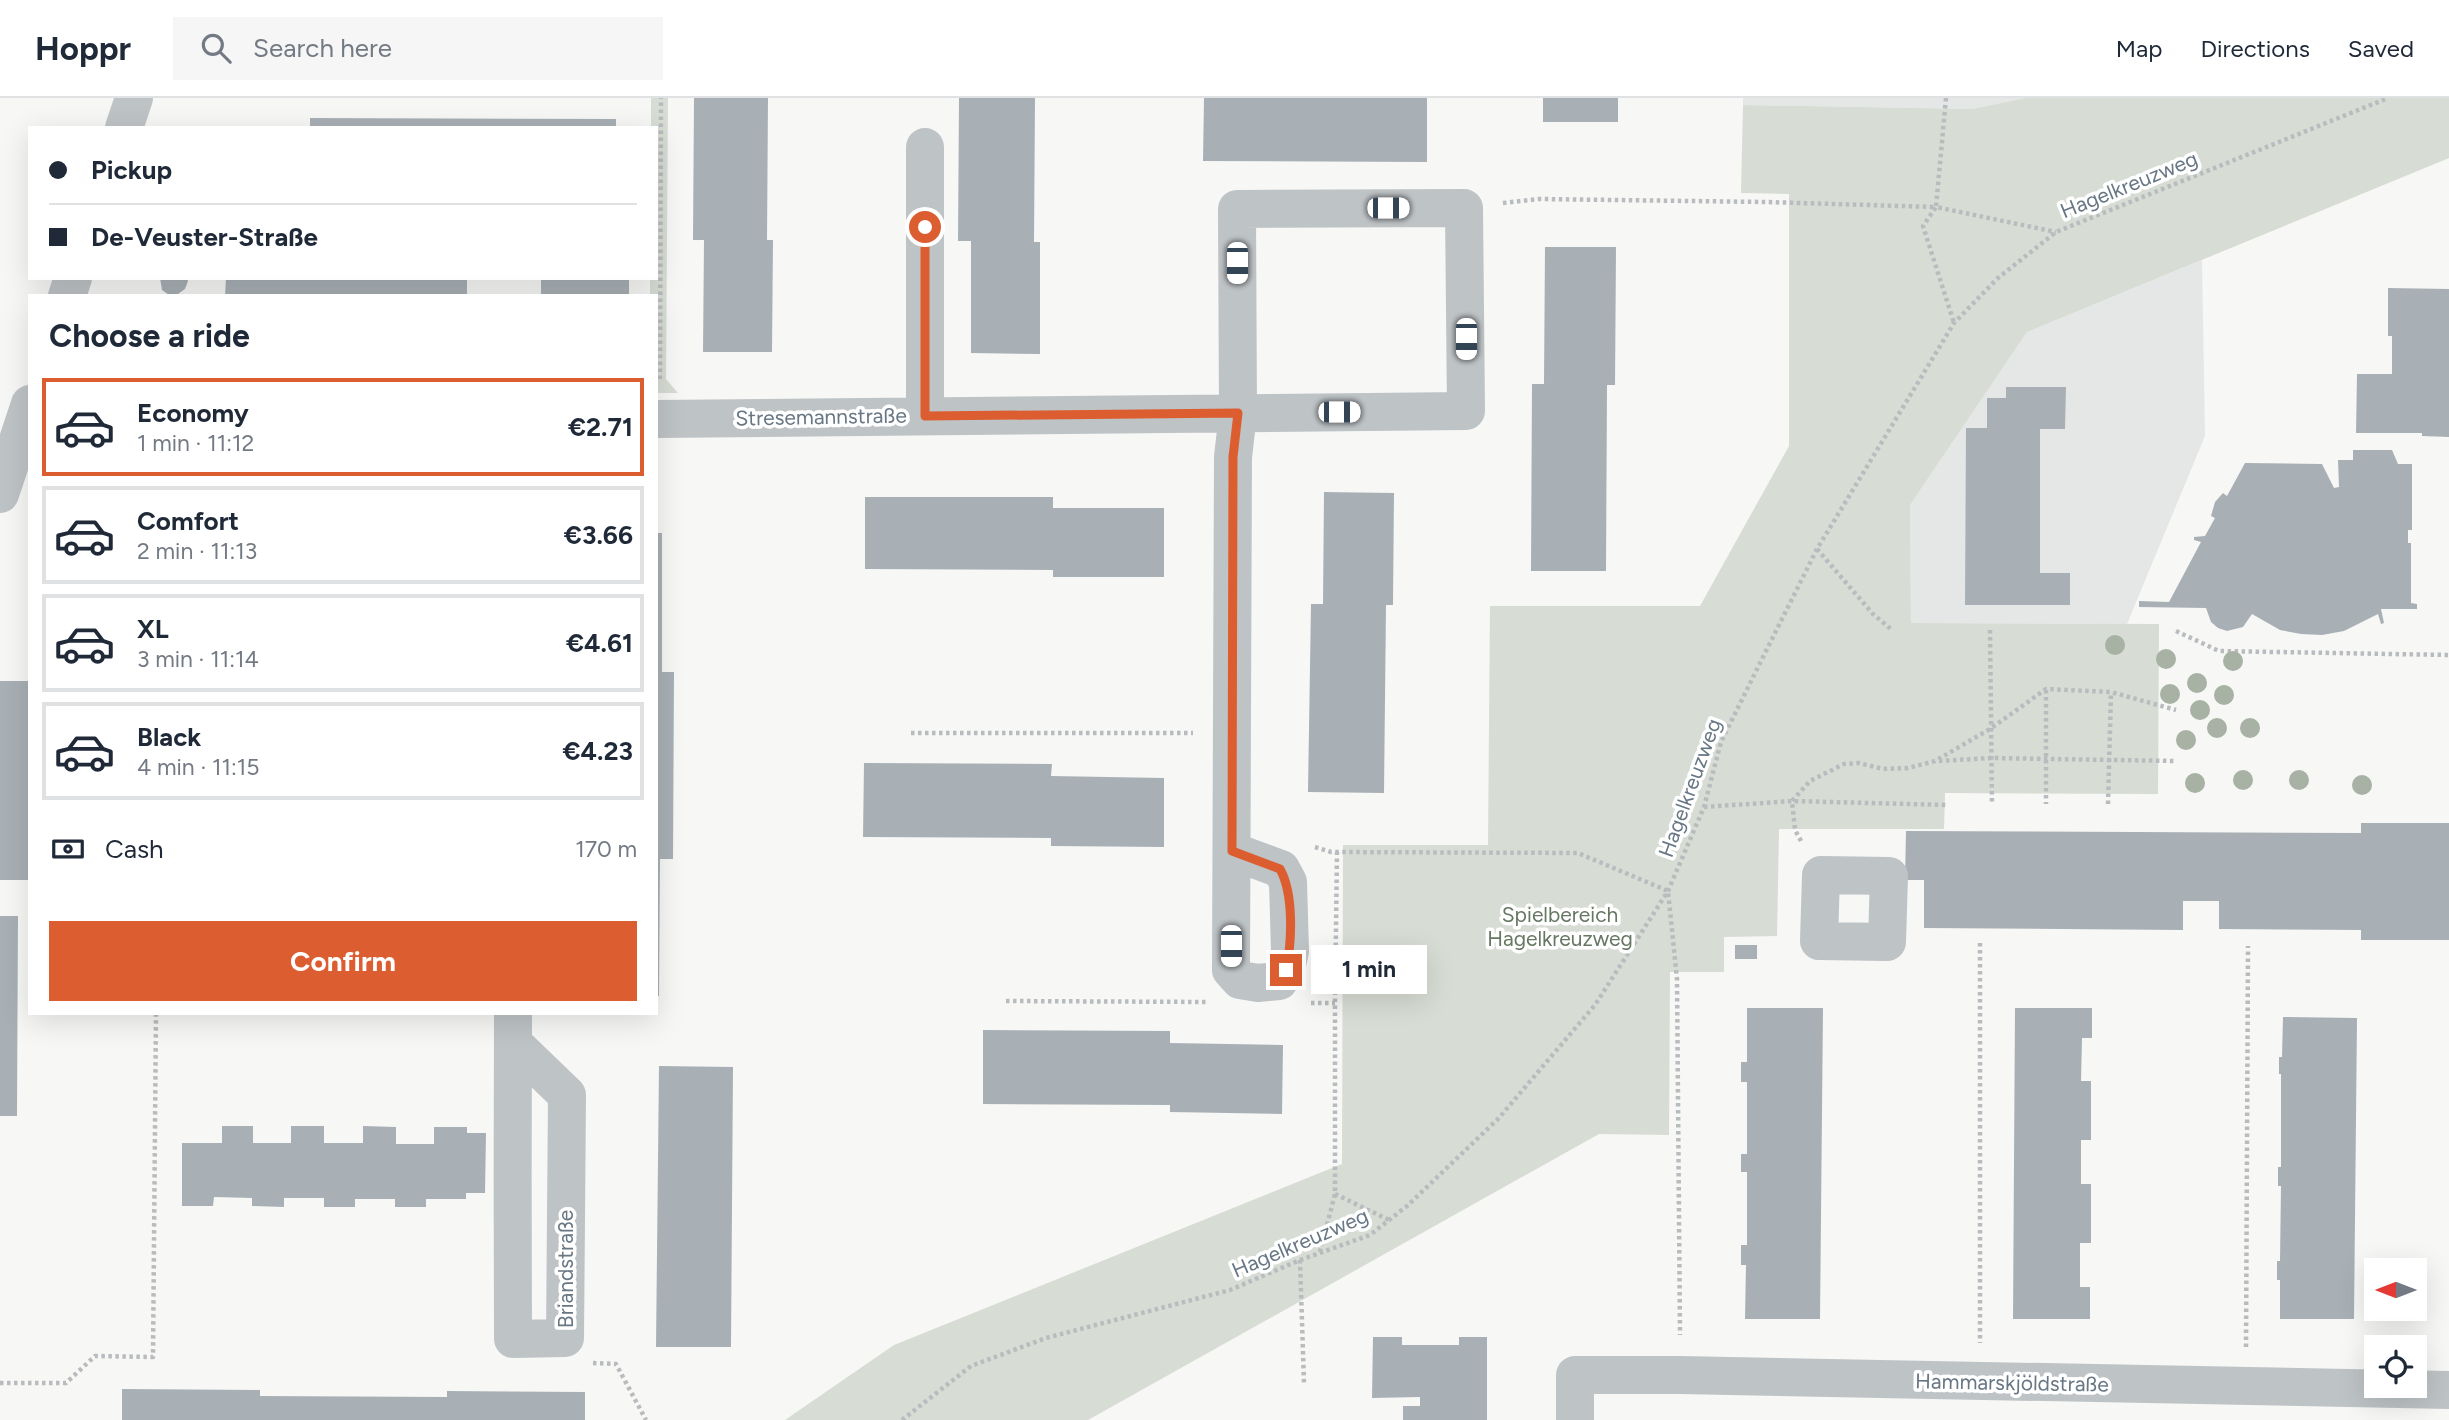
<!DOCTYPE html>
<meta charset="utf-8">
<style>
:root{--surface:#fff;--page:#f6f6f7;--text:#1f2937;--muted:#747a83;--line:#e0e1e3;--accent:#dc5e30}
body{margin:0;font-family:Figtree,sans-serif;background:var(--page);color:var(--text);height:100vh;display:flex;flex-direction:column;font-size:26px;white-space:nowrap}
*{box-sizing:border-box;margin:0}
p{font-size:23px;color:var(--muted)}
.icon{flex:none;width:38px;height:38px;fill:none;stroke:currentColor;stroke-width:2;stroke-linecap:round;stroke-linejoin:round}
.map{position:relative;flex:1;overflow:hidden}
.side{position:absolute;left:28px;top:196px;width:630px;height:721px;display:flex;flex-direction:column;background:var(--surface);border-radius:0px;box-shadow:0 7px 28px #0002}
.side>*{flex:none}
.guide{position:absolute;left:28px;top:28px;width:630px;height:154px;border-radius:0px;box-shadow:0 7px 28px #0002;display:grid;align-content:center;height:154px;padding:0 21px;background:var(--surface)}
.needle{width:46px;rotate:270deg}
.buttons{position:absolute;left:2364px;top:1160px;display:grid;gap:14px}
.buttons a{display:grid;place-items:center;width:63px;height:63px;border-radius:0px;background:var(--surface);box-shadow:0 7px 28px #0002;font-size:35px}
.end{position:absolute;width:32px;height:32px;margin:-16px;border:9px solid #dc5e30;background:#fff;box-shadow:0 0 0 4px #fff}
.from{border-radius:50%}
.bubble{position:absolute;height:49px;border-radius:0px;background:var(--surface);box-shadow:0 7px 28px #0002;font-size:23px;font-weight:700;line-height:49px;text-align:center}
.car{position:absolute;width:21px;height:42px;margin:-21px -10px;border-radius:9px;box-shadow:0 0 5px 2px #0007;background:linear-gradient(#fff 24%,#345 0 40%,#fff 0 76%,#345 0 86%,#fff 0)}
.guide b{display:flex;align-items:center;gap:24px;height:66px;font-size:26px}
.guide b+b{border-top:2px solid var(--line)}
.guide i{width:18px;height:18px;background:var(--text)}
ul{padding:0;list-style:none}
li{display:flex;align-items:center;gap:21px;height:98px;margin:0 14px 10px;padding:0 7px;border:4px solid var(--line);border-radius:0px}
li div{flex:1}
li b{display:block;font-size:26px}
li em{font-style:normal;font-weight:700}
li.selected{border-color:var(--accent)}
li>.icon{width:63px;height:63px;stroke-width:1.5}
h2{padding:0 21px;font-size:32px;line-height:84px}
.pay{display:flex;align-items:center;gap:18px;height:77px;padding:0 21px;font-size:26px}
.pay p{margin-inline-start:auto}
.button{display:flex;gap:14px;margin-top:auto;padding:14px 21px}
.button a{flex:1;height:80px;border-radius:0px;background:var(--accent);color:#fff;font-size:28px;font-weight:700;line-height:80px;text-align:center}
header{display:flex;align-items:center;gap:42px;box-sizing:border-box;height:98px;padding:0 35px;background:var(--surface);border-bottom:2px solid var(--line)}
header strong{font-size:33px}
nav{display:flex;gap:38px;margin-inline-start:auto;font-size:24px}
.search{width:490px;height:63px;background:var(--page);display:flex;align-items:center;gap:18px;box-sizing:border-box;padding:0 24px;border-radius:0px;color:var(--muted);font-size:26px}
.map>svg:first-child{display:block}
</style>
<header>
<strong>Hoppr</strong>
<div class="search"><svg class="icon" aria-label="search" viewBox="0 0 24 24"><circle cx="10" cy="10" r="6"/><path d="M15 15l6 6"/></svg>Search here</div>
<nav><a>Map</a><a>Directions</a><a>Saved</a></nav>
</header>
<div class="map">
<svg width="2449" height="1322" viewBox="0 0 2449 1322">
<rect width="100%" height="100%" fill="#f7f7f5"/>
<!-- built -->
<path fill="#e5e6e6" d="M 1743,0 L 2025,0 L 1972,11 L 1743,7 Z
M 2202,162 L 2205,338 L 2127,526 L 1911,525 L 1910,407 L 2027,234 Z"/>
<!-- green -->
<path fill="#d7dcd4" d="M 651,0 L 668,0 L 666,281 L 678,295 L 656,295 L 656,198 L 650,198 L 650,180 L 656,180 L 656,30 L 651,30 Z
M 2025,0 L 2449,0 L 2449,60 L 2027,234 L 1910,407 L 1911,525 L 2159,526 L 2158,696 L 1945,695 L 1944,731 L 1779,731 L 1777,838 L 1724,839 L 1724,874 L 1670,874 L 1669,1037 L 1599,1036 L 1088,1322 L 785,1322 L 894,1247 L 1342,1066 L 1343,747 L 1488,747 L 1490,508 L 1700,508 L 1789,348 L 1789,96 L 1741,95 L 1743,7 L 1972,11 Z"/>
<!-- building -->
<path fill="#a8b0b5" d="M 694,0 L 768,0 L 767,142 L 773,142 L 772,254 L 703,254 L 704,142 L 693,142 Z
M 959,0 L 1035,0 L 1034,144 L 1040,144 L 1040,256 L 971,255 L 971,143 L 958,143 Z
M 1204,0 L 1427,0 L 1427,64 L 1203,63 Z
M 1543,0 L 1618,0 L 1618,24 L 1543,24 Z
M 310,20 L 616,21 L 616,30 L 310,30 Z
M 1545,149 L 1616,149 L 1615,287 L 1607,287 L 1606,473 L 1531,473 L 1532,286 L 1544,286 Z
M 160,180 L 187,180 L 188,183 L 185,191 L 178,196 L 169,197 L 162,192 Z
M 226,180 L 467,180 L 467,198 L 225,198 Z
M 541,180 L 629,180 L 629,198 L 541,198 Z
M 2388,190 L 2449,191 L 2449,339 L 2422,338 L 2422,335 L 2356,335 L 2357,276 L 2392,276 L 2392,238 L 2388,238 Z
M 2006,289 L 2066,289 L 2065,331 L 2040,331 L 2040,475 L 2070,475 L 2070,507 L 1965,507 L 1966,330 L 1987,330 L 1987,300 L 2006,300 Z
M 2353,352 L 2392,352 L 2398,366 L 2412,366 L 2412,432 L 2408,432 L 2408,445 L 2411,445 L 2411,505 L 2417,506 L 2417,511 L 2381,511 L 2384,525 L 2381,526 L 2378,516 L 2344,533 L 2322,537 L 2301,536 L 2280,532 L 2252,516 L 2243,529 L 2227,533 L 2218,530 L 2211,524 L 2206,510 L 2139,509 L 2139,503 L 2169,504 L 2201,444 L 2194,442 L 2194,439 L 2205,438 L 2215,420 L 2211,418 L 2215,404 L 2223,395 L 2227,398 L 2245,365 L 2322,366 L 2334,390 L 2339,389 L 2338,362 L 2353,362 Z
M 1324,394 L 1394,395 L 1393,507 L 1386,507 L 1384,695 L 1308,694 L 1311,506 L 1323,506 Z
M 865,399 L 1053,399 L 1053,410 L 1164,410 L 1164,479 L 1053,479 L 1053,472 L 865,471 Z
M 656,435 L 662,435 L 662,574 L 674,574 L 673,761 L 660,761 L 659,898 L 656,898 Z
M 0,583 L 30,583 L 30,782 L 0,782 Z
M 864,665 L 1052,666 L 1051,678 L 1164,680 L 1164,749 L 1051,748 L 1051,740 L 863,739 Z
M 2361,725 L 2449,725 L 2449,842 L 2361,842 L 2361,832 L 2219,831 L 2219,803 L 2183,803 L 2183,832 L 1924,830 L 1924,782 L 1905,782 L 1906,733 L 2361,735 Z
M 0,818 L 18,818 L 17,1018 L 0,1018 Z
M 1735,847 L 1757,847 L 1757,861 L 1735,861 Z
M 1747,910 L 1823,910 L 1820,1221 L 1745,1221 L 1746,1167 L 1741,1167 L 1741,1147 L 1747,1147 L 1747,1074 L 1741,1074 L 1741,1056 L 1747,1056 L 1747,984 L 1741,984 L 1741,964 L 1747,964 Z
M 2015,910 L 2092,910 L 2092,940 L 2082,940 L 2081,983 L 2091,983 L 2091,1042 L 2081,1042 L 2081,1086 L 2091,1086 L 2091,1145 L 2080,1145 L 2080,1189 L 2090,1189 L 2090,1221 L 2013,1221 Z
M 2283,919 L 2357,920 L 2354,1221 L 2280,1221 L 2280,1182 L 2277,1182 L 2277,1163 L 2280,1163 L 2281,1088 L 2278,1088 L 2278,1069 L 2281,1069 L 2281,976 L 2279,976 L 2279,959 L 2282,959 Z
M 983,932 L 1170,933 L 1170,945 L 1283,947 L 1282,1016 L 1170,1014 L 1170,1007 L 983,1006 Z
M 659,968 L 733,969 L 731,1249 L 656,1249 Z
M 222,1028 L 253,1028 L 253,1045 L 291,1045 L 291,1028 L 324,1028 L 324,1045 L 363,1045 L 363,1028 L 396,1029 L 396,1046 L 434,1046 L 434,1029 L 467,1029 L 467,1035 L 486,1035 L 485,1095 L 466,1095 L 466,1101 L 426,1101 L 426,1109 L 395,1109 L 395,1101 L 355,1101 L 355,1109 L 324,1109 L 324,1100 L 284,1100 L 284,1109 L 252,1108 L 252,1100 L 214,1099 L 213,1108 L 182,1108 L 182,1045 L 222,1045 Z
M 1373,1239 L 1402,1239 L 1402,1247 L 1459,1247 L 1459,1239 L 1487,1239 L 1487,1322 L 1403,1322 L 1403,1308 L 1420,1308 L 1420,1299 L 1372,1300 Z
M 122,1291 L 260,1292 L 260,1298 L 447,1299 L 447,1293 L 585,1294 L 585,1322 L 122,1322 Z"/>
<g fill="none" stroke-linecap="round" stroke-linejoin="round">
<!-- path -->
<path stroke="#b9bcbe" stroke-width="4.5" stroke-dasharray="3.5 3.5" stroke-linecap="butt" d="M 1946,0 L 1936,109 L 2056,134
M 1503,105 L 1539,101 L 1765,104 L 1936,109 L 1923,128 L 1954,225
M 660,281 L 661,0
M 1817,451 L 1873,516 L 1892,532
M 1990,532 L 1992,707
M 2176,533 L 2219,553 L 2449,557
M 2046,592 L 2046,706
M 911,635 L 1193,635
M 1939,663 L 1991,660 L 2176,663
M 2108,706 L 2111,594
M 1704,709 L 1792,703 L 1947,707
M 1801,743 L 1795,732 L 1792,703 L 1810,683 L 1844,666 L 1859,665 L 1883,671 L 1908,670 L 1935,663 L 1990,631 L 2046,591 L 2111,594 L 2176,612
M 1315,749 L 1331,754 L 1578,755 L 1668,793 L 1677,881 L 1680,1237
M 1980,845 L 1980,1245
M 1006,903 L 1208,904
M 1311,905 L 1335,905
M 1335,1096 L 1389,1122
M 1320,1154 L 1335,1096 L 1335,905 L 1337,754
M 1300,1162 L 1304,1285
M 2246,1249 L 2248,848
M 593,1265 L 616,1266 L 646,1322
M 0,1285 L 66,1285 L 95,1258 L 153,1259 L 156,915
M 902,1322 L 971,1268 L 1046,1240 L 1230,1192 L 1300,1162 L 1370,1137 L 1407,1108 L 1498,1021 L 1595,907 L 1668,793 L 1704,709 L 1721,644 L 1763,559 L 1817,451 L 1954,225 L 1998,180 L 2056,134 L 2388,0"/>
<!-- minor -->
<path stroke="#bec3c6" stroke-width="38" d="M 124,30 L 134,0
M 925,49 L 925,318
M 67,198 L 73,180
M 656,321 L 1466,313 L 1464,110 L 1237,111 L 1238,315 L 1233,359 L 1231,872 L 1240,882 L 1258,885 L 1279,883 L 1286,872 L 1290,853 L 1288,784 L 1281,771 L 1232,753
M 0,396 L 30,306
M 1821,777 L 1889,778 L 1887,844 L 1819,843 Z
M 513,945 L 567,997 L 565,1240 L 513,1241 C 513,1132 512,1024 513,915
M 1575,1322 L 1575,1277 L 1680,1277 L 2449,1292"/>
</g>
<!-- trees -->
<g fill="#a7b1a4">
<circle cx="2115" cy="547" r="10"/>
<circle cx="2166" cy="561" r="10"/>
<circle cx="2233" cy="563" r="10"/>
<circle cx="2197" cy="585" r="10"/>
<circle cx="2170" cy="596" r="10"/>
<circle cx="2224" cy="597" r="10"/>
<circle cx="2200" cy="612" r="10"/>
<circle cx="2217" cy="630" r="10"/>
<circle cx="2250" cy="630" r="10"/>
<circle cx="2186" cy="642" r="10"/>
<circle cx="2243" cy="682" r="10"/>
<circle cx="2299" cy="682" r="10"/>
<circle cx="2195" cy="685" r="10"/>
<circle cx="2362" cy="687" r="10"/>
</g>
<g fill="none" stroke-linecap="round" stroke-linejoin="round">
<!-- route -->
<path stroke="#dc5e30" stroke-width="9" d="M 925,129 L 925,318 L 1238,315 L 1233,359 L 1232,753 L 1280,771 C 1294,796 1292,844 1286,872"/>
</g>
<g text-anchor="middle" stroke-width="7" stroke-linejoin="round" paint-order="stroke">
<!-- street labels -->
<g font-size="21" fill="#687784" stroke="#fff">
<text transform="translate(2129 87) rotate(-22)" y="7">Hagelkreuzweg</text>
<text transform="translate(821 319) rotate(-1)" y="7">Stresemannstraße</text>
<text transform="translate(1690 690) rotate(-70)" y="7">Hagelkreuzweg</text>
<text transform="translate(1300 1145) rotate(-23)" y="7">Hagelkreuzweg</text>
<text transform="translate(566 1171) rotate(-90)" y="7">Briandstraße</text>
<text transform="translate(2012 1285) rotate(1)" y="7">Hammarskjöldstraße</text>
</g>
<!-- park labels -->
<g font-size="21" fill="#667762" stroke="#fff">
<text x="1560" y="824">Spielbereich<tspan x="1560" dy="24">Hagelkreuzweg</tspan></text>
</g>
</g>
</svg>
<div class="buttons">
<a><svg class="needle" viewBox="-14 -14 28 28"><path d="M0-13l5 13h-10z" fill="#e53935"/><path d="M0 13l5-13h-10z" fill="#747a83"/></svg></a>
<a><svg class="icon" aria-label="locate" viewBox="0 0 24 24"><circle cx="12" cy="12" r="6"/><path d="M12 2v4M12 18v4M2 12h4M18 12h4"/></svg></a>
</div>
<i class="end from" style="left:925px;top:129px"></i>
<i class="end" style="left:1286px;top:872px"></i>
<div class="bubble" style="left:1311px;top:847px;width:116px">1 min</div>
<i class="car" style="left:1388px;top:110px;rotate:90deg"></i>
<i class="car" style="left:1237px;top:165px;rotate:180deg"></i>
<i class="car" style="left:1466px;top:241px;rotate:180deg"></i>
<i class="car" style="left:1339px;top:314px;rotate:90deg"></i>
<i class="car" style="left:1231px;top:848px;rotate:180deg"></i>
<div class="guide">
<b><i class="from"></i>Pickup</b>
<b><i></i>De-Veuster-Straße</b>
</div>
<section class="side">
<h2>Choose a ride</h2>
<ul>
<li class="selected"><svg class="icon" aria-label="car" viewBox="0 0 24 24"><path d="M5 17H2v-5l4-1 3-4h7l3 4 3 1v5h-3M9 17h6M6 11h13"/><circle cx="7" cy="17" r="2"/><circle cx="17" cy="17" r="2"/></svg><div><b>Economy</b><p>1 min · 11:12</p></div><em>€2.71</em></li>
<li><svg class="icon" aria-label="car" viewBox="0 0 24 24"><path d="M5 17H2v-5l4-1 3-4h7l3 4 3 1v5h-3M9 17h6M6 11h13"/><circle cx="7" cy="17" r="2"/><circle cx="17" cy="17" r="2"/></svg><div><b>Comfort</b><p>2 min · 11:13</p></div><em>€3.66</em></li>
<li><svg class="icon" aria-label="car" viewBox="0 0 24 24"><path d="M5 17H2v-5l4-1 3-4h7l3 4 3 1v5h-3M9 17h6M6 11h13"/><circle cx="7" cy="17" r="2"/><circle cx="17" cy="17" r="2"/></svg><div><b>XL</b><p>3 min · 11:14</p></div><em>€4.61</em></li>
<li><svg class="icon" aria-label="car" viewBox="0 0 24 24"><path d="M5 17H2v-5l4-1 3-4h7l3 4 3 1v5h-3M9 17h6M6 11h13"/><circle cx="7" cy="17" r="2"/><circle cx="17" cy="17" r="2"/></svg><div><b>Black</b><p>4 min · 11:15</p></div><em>€4.23</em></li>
</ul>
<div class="pay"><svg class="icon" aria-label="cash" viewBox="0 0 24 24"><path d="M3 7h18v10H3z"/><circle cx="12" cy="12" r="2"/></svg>Cash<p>170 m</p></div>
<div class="button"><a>Confirm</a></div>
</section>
</div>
